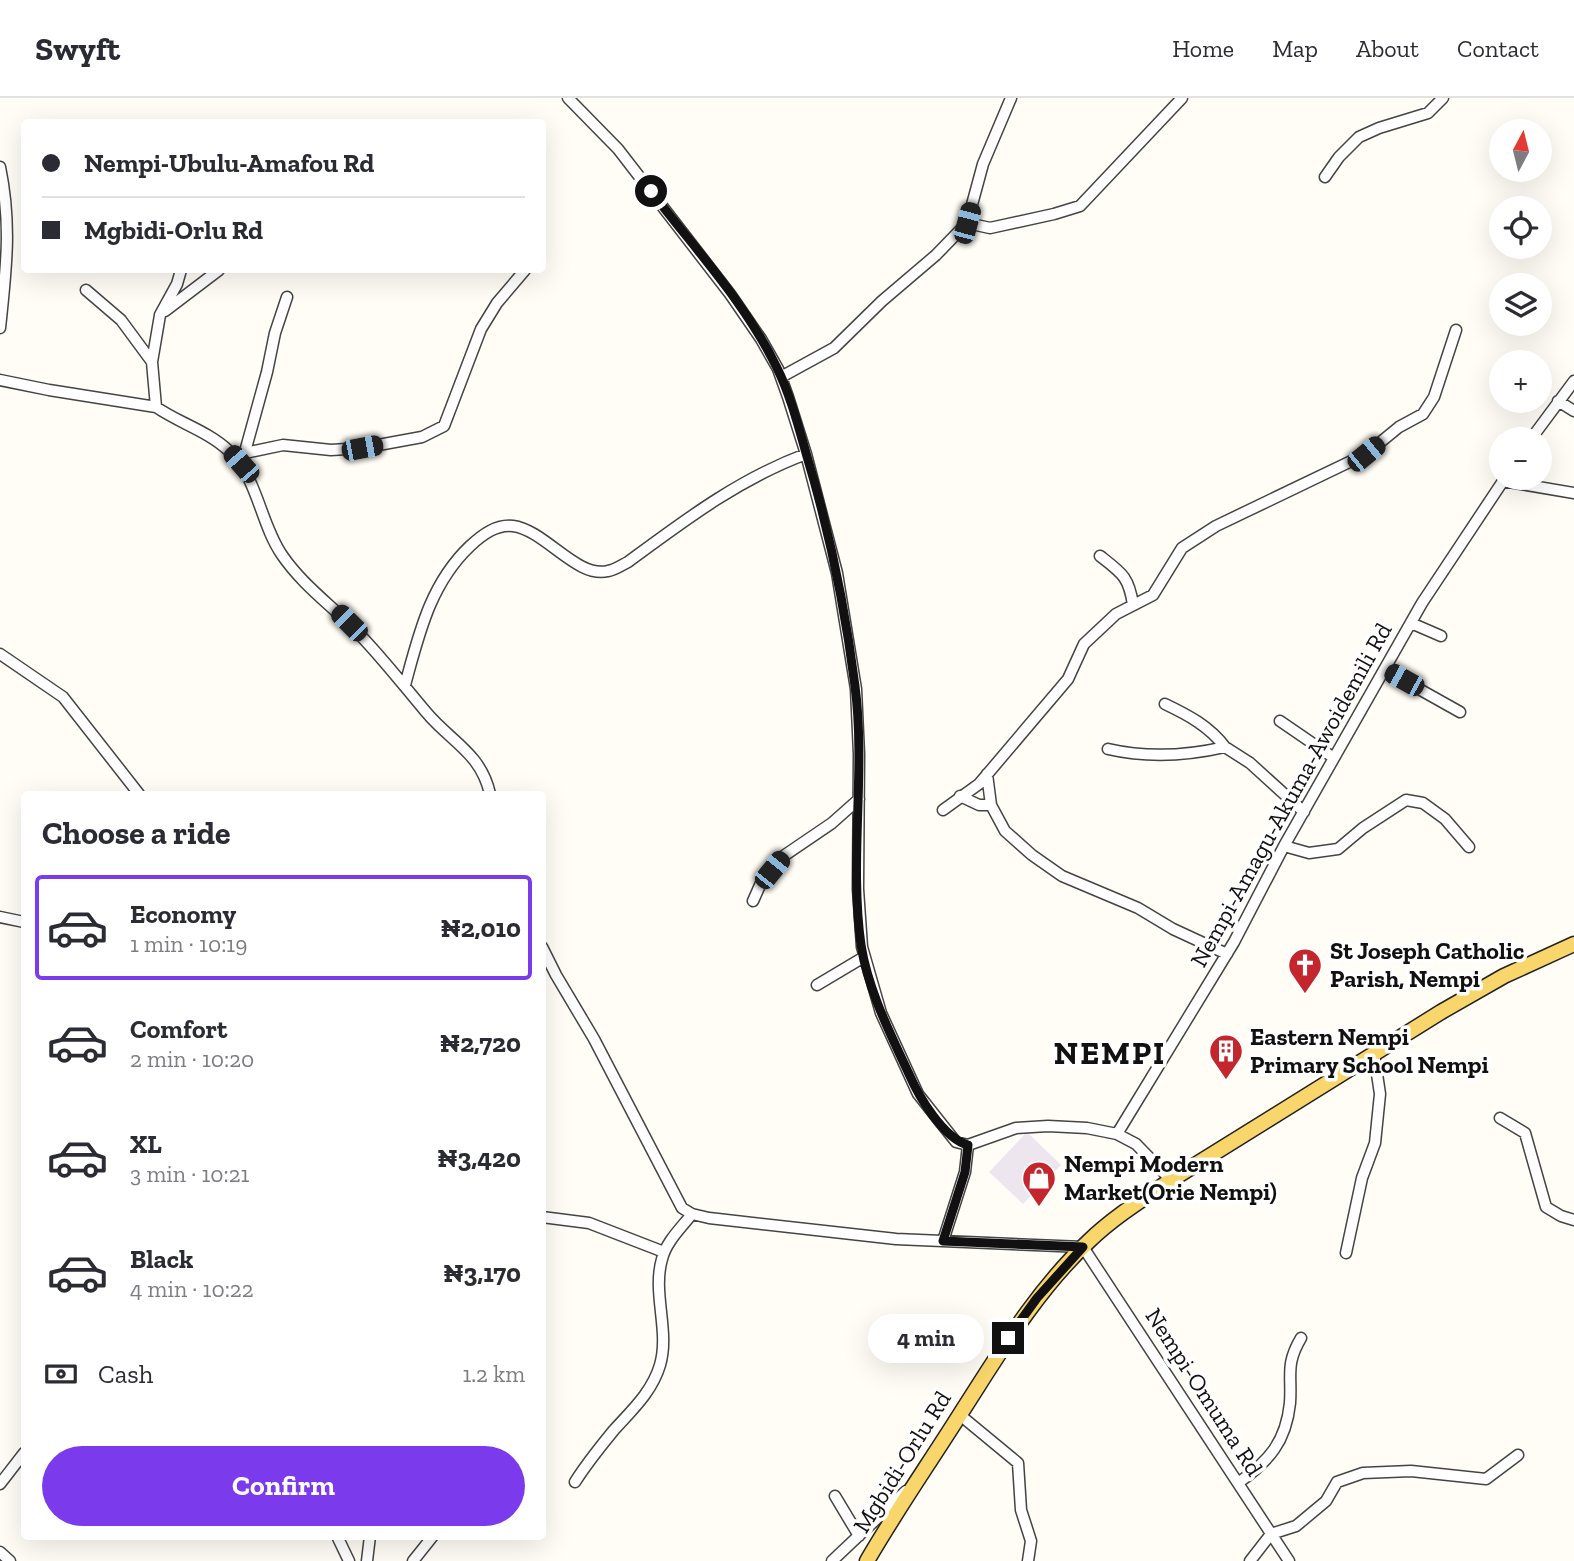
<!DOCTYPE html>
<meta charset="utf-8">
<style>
:root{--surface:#fff;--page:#f2f2f3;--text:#2b2b33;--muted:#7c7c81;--line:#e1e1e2;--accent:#7c3aed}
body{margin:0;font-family:"Zilla Slab",serif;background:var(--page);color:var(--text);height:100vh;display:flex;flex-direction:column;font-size:26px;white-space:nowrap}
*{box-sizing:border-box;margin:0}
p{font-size:23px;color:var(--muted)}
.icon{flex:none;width:38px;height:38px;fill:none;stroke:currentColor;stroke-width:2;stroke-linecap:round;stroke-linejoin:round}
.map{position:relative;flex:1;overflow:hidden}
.panel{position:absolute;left:21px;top:693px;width:525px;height:749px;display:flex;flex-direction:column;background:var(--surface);border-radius:7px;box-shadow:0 7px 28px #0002}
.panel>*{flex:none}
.banner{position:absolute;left:21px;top:21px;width:525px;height:154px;border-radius:7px;box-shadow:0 7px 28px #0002;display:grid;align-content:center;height:154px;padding:0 21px;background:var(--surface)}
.needle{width:46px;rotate:7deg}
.tools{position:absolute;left:1489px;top:21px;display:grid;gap:14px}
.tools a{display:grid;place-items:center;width:63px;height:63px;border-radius:50%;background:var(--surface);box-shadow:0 7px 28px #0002;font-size:35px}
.end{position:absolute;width:32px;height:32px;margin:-16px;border:9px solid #111;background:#fff;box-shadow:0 0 0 4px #fff}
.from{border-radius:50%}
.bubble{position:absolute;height:49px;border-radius:24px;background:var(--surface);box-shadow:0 7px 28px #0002;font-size:23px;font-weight:800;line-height:49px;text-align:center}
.car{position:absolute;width:21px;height:42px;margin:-21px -10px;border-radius:9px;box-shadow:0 0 5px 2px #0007;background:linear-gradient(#222 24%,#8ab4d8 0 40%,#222 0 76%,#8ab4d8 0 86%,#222 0)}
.banner b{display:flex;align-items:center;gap:24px;height:66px;font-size:26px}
.banner b+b{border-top:2px solid var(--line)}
.banner i{width:18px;height:18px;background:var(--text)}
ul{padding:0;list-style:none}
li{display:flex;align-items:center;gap:21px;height:105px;margin:0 14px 10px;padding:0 7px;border:4px solid transparent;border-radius:7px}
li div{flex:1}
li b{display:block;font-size:26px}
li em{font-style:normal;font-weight:800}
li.active{border-color:var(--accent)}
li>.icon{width:63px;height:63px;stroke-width:1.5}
h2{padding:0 21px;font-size:32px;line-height:84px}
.pay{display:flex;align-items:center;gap:18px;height:77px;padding:0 21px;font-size:26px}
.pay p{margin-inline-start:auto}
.cta{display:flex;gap:14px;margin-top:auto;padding:14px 21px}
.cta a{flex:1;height:80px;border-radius:42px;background:var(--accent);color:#fff;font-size:28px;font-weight:800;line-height:80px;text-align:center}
header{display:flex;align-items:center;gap:42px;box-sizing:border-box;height:98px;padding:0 35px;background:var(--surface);border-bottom:2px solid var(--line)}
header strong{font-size:33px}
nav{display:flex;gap:38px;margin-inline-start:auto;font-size:24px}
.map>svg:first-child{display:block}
</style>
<header>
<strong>Swyft</strong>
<nav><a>Home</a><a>Map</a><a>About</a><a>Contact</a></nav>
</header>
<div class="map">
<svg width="1574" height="1463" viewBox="0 0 1574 1463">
<rect width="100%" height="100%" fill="#fffdf5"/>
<!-- industrial -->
<path fill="#eee6ef" d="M 1027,1034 L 1061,1067 L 1023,1106 L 989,1074 Z"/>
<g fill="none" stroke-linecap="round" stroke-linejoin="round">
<!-- minor casing -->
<g stroke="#444" stroke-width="13">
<path id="minor" d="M 568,0 L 618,51 L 730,196 L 761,241 L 778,271 L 788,299 L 806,356 L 837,475 L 856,591 L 859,656 L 858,791 L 862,849 L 881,915 L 918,996 L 956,1044 L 968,1047 L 1016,1030 L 1048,1028 L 1087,1030 L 1117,1036 L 1136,1046 L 1171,1082
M 0,69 C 12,127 6,172 0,230
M 1325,79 L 1339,59 L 1359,39 L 1379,30 L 1428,15 L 1443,0
M 967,125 L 990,130 L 1054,116 L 1080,108 L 1182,0
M 86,192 L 121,222 L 152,264 L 156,309
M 165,213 L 219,172
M 152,264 L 160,217 L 177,186 L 181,172
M 781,279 L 834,250 L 882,203 L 936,157 L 967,125 L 983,66 L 1011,0
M 0,282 L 49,292 L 156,309 C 179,325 208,333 229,353 C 258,380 260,425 282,457 C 303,488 335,510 360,537 C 384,562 404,588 426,614 C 451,644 481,655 490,696
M 1558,303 L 1574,313
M 1531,341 L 1574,283
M 245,355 L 283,347 L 331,352 L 362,350 L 422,339 L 444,328 L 481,231 L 497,205 L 525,172
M 243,361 L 267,274 L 275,235 L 287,199
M 1503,383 L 1574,395
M 1100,458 C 1122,475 1129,479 1133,507
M 1411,525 L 1441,538
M 0,556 L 63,599 L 139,696
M 1385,572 L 1460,614
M 405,587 C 419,536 430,486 470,448 C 482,437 496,426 513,428 C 545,432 577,481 608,473 C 615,472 622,467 628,464 C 685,422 739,381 806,356
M 1165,606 C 1188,617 1209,628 1225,649
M 1280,623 L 1334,660
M 1108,651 C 1147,660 1186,658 1225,649 L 1250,665 L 1304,714
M 987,676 L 991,707 L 1005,733 L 1032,757 L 1062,778 L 1138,810 L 1173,831 L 1227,856
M 960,698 L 979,707 L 991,707
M 943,712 L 979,686 L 1068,581 L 1084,546 L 1116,516 L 1153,497 L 1182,450 L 1216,428 L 1366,356 L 1399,329 L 1423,316 L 1434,299 L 1456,232
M 1284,748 L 1309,755 L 1338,751 L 1363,730 L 1406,702 L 1423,705 L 1445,721 L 1469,749
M 753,803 L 761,785 L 782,759 L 832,725 L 859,701
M 0,819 L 24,824
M 542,849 L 556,877 L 594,941 L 682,1110 L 692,1116 L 709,1120 L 896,1141 L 1083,1149 L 1289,1463
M 817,887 L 864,859
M 1500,1020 L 1525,1035 L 1546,1109 L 1561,1118 L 1574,1122
M 1117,1036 L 1234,844 L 1284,748 L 1422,505 L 1505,380
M 542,1119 L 589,1125 L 664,1154
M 943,1143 L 965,1074 L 968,1047
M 1346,1155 L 1362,1080 L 1375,1045 L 1380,996 L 1374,956
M 960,1317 L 1018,1365 L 1021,1412 L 1031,1443 L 1028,1463
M 575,1384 C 587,1365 600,1349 614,1332 C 632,1312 652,1294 660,1267 C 670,1233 652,1195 662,1161 C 666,1144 681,1130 692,1116
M 1238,1385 C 1269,1363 1286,1344 1290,1305 C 1292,1277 1285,1267 1301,1240
M 0,1386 L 24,1355
M 835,1398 L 859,1438
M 337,1438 L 349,1463
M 0,1454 L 10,1463
M 367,1463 L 370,1438
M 413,1463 L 433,1438
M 832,1463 L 906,1393
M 1250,1463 L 1271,1436 L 1296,1428 L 1326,1403 L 1337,1384 L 1363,1375 L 1411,1373 L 1486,1381 L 1518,1357"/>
</g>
<!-- major casing -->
<g stroke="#222" stroke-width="17">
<path id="major" d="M 867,1463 C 896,1413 928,1367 959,1318 C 999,1256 1035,1194 1089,1143 C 1114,1119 1143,1101 1171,1082 L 1441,914 L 1504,878 L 1574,846"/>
</g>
<!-- minor -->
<use href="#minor" stroke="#fff" stroke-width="10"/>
<!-- major -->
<use href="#major" stroke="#f9d66b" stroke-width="14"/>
</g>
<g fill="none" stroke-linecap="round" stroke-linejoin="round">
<!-- route -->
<path stroke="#111" stroke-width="9" d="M 651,93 C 694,150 746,205 777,270 C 790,296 798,327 806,355 C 829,431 845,509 855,588 C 866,673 849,762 861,847 C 868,892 890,935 909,976 C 919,999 943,1040 968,1047 L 965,1074 L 943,1143 L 1083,1149 L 1037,1200 L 1008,1240"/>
</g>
<!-- icons -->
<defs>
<g id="church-pin" transform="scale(1.75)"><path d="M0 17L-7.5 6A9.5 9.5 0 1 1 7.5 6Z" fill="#c4262e" stroke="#fff"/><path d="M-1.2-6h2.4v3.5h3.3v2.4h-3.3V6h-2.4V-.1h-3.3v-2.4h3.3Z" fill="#fff"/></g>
<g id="building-pin" transform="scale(1.75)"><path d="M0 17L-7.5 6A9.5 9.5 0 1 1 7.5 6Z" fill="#c4262e" stroke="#fff"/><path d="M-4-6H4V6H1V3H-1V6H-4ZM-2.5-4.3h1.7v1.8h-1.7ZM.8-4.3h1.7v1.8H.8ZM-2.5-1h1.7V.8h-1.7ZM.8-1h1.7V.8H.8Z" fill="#fff"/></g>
<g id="shop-pin" transform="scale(1.75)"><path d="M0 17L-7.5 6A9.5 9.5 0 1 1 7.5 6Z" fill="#c4262e" stroke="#fff"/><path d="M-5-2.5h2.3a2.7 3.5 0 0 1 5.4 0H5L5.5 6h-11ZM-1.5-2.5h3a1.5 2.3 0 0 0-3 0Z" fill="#fff"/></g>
</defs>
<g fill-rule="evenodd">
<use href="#church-pin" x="1305" y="867"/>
<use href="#building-pin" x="1226" y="953"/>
<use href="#shop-pin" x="1039" y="1080"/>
</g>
<g text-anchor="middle" stroke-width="7" stroke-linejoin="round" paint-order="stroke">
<!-- street labels -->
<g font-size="24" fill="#111" stroke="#fff">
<text transform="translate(1291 697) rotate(-61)" y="8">Nempi-Amagu-Akuma-Awoidemili Rd</text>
<text transform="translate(1204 1294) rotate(57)" y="8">Nempi-Omuma Rd</text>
<text transform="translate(902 1364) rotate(-58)" y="8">Mgbidi-Orlu Rd</text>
</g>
<!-- poi labels -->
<g font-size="24" font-weight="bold" fill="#111" stroke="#fff" text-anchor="start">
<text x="1330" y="861">St Joseph Catholic<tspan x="1330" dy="28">Parish, Nempi</tspan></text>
<text x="1250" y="947">Eastern Nempi<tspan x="1250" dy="28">Primary School Nempi</tspan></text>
<text x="1064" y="1074">Nempi Modern<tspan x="1064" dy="28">Market(Orie Nempi)</tspan></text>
</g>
<!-- district labels -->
<g font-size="32" font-weight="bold" letter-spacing="2" fill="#111" stroke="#fff">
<text x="1110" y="966">NEMPI</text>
</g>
</g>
</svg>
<div class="tools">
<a><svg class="needle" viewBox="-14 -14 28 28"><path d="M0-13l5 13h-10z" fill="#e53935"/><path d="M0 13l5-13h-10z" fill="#7c7c81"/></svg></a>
<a><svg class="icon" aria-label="locate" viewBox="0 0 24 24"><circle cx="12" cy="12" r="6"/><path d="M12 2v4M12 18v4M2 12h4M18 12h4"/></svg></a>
<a><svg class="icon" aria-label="layers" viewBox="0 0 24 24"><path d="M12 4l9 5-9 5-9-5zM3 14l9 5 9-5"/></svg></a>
<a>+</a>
<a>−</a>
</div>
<i class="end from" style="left:651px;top:93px"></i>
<i class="end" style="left:1008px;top:1240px"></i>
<div class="bubble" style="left:868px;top:1216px;width:116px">4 min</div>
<i class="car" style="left:967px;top:125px;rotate:15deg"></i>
<i class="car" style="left:362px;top:350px;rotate:79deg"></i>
<i class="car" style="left:1366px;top:356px;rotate:51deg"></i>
<i class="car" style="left:241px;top:366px;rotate:319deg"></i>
<i class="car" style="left:349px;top:525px;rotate:315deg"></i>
<i class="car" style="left:1404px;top:582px;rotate:299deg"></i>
<i class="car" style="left:772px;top:772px;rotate:39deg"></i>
<div class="banner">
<b><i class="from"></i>Nempi-Ubulu-Amafou Rd</b>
<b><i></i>Mgbidi-Orlu Rd</b>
</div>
<section class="panel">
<h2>Choose a ride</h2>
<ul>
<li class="active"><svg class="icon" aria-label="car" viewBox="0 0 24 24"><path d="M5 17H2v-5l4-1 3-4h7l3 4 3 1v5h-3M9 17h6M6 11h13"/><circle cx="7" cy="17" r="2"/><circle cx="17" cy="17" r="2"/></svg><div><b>Economy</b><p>1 min · 10:19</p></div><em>₦2,010</em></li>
<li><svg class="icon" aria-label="car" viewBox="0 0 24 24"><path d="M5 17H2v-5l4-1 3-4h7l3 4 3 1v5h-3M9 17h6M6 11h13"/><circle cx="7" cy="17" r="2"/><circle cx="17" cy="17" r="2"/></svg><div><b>Comfort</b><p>2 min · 10:20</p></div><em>₦2,720</em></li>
<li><svg class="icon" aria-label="car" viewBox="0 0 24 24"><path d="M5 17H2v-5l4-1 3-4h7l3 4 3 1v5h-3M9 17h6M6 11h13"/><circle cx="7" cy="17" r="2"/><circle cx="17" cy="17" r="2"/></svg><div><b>XL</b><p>3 min · 10:21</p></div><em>₦3,420</em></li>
<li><svg class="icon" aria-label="car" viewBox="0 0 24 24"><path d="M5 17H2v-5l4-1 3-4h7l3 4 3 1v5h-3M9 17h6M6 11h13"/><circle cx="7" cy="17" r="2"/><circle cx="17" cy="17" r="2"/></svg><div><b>Black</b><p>4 min · 10:22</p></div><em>₦3,170</em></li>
</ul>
<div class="pay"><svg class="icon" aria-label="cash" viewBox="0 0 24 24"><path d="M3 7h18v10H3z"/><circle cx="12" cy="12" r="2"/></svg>Cash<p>1.2 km</p></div>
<div class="cta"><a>Confirm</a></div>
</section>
</div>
